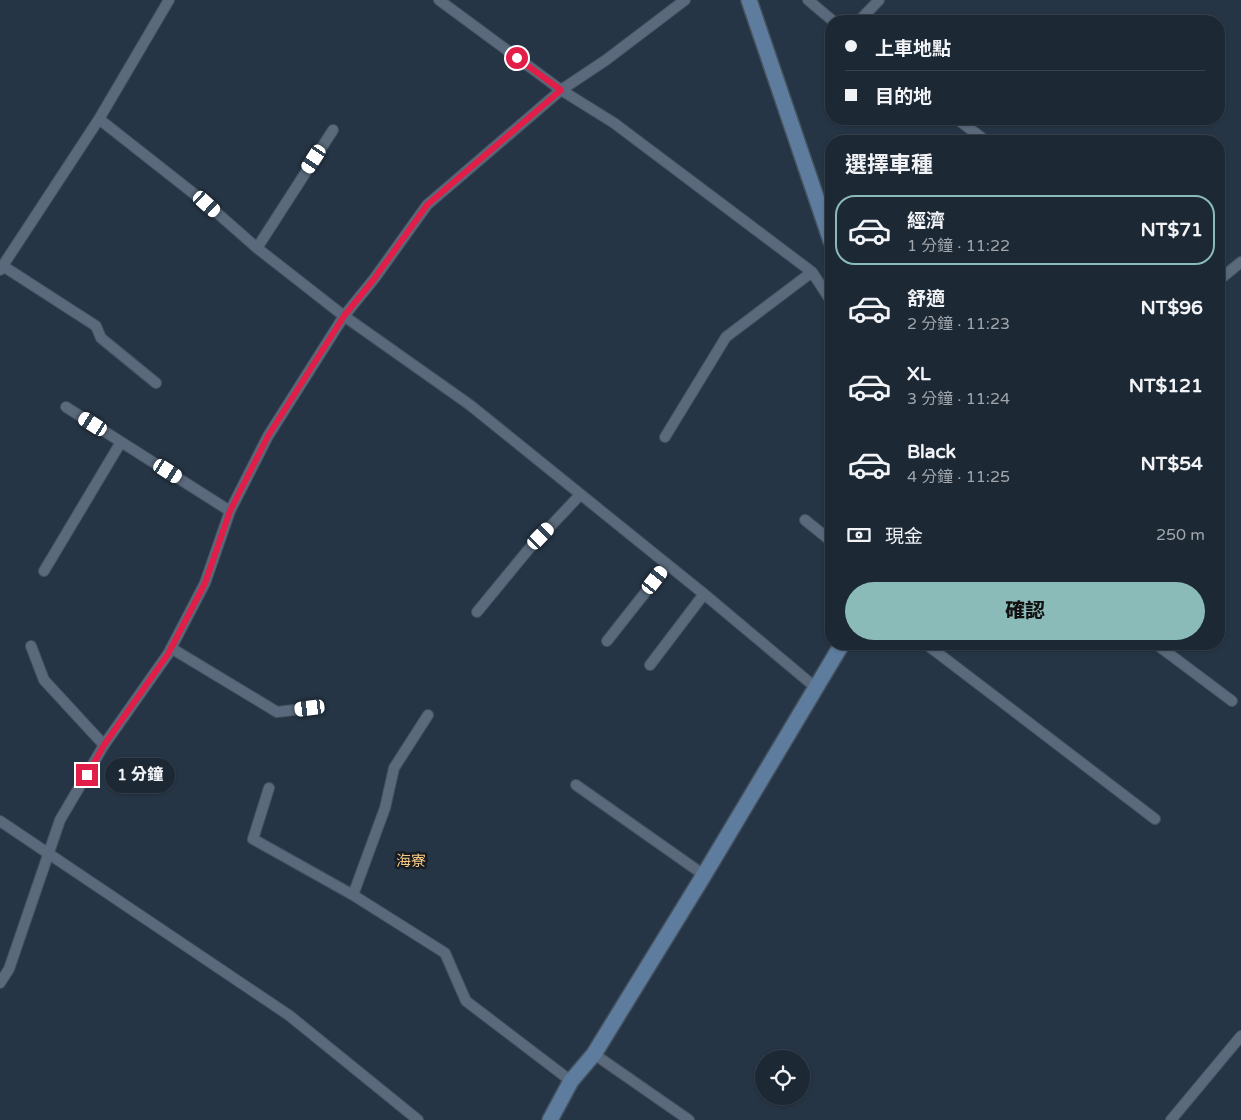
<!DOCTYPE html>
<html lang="zh-TW">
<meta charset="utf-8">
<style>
:root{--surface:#1c2834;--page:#25303c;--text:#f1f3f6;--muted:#a0a6ac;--line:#3a444f;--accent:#8bbbb9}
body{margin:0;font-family:"Varela Round","Noto Sans TC",sans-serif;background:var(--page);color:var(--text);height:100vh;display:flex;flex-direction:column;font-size:19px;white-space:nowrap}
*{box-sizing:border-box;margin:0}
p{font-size:16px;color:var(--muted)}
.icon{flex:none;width:28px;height:28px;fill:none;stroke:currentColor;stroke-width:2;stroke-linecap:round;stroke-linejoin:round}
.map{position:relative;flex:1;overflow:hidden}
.side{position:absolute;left:825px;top:135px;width:400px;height:515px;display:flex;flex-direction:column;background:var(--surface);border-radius:20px;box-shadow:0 1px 4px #0004,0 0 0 1px var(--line)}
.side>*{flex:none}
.banner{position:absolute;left:825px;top:15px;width:400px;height:110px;border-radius:20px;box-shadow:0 1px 4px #0004,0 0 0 1px var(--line);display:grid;align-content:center;height:110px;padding:0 20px;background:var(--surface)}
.controls{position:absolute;left:755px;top:1050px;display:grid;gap:10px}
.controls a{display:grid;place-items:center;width:55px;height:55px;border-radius:50%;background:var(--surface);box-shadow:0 1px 4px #0004,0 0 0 1px var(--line);font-size:25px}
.end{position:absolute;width:22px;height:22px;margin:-11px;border:6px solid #e11d48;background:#fff;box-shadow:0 0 0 2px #fff}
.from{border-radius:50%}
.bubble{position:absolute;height:35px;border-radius:18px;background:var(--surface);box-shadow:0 1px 4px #0004,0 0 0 1px var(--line);font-size:16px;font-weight:800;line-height:35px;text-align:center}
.car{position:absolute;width:15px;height:30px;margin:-15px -8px;border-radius:6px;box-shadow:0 0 4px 1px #0007;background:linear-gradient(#fff 24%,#345 0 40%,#fff 0 76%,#345 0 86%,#fff 0)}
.banner b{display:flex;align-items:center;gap:18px;height:48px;font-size:19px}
.banner b+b{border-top:1px solid var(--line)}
.banner i{width:12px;height:12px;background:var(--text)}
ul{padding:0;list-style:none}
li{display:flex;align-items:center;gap:15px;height:70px;margin:0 10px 8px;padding:0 10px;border:2px solid transparent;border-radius:20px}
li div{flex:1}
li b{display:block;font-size:19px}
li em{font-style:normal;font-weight:800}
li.on{border-color:var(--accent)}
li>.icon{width:45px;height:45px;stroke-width:1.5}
h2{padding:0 20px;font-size:22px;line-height:60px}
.pay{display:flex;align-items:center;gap:12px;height:55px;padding:0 20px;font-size:19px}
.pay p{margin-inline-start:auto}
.cta{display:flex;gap:10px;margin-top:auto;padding:10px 20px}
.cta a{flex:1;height:58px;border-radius:30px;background:var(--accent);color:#111;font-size:20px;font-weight:800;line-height:58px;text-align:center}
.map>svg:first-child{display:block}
</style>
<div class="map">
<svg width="1241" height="1120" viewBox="0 0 1241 1120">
<rect width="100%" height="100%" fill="#263545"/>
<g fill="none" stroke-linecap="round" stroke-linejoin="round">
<!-- lane casing -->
<g stroke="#45525f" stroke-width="12">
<path id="lane" d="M 439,0 L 561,90 L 614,123 L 812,272 L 831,301
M 808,0 L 833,21
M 859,21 L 879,0
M 99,119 L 207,204 L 257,248 L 344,316 L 470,405 L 704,594 L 815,687
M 957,119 L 986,141
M 257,248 L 333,130
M 3,266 L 96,326 L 101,338 L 156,383
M 0,270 L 99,119 L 169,0
M 1219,280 L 1241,262
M 66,407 L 230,511
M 665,437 L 726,337 L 812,272
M 805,520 L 831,541
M 44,571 L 121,442
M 477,612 L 528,550 L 580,495
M 607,641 L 667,565
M 926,644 L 1155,819
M 1156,644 L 1232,701
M 31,646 L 44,680 L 104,745
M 171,648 L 277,712 L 310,708
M 650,665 L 704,594
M 576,785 L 704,875
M 269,788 L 253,839 L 353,895 L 445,953 L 466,1001 L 571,1081
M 0,821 L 290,1016 L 418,1120
M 353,895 L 385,808 L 394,768 L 428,715
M 0,983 L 9,969 L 60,820 L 104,745 L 168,654 L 205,583 L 230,511 L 268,436 L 344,316 L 374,279 L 427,205 L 561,90 L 606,60 L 685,0
M 594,1054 L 689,1120
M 1171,1120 L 1241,1036"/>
</g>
<!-- secondary casing -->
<g stroke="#45525f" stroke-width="18">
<path id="secondary" d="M 749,0 L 831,241
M 550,1120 L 571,1081 L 594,1054 L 704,875 L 842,644"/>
</g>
<!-- lane -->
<use href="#lane" stroke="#5a6a7c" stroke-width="10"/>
<!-- secondary -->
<use href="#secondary" stroke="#5e7d9e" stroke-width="15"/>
</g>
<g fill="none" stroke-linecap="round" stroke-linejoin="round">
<!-- route -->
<path stroke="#e11d48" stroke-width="6" d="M 87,775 L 104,745 L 168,654 L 205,583 L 230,511 L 268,436 L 344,316 L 374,279 L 427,205 L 561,90 L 517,58"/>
</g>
<g text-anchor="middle" stroke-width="5" stroke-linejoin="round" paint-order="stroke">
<!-- quarter labels -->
<g font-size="15" fill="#f7c785" stroke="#161c24">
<text x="411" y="866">海寮</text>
</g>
</g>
</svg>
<div class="controls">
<a><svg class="icon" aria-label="locate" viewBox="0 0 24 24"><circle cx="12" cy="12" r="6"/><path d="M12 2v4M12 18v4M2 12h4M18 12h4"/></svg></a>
</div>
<i class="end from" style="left:517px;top:58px"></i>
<i class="end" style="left:87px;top:775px"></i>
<div class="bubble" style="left:105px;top:758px;width:70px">1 分鐘</div>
<i class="car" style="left:314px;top:159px;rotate:213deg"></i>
<i class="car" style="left:207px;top:204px;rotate:132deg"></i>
<i class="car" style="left:93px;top:424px;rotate:302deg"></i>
<i class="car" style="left:168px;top:471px;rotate:122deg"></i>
<i class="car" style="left:541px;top:536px;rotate:44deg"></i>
<i class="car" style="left:655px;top:580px;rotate:38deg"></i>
<i class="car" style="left:310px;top:708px;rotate:263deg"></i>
<div class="banner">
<b><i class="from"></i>上車地點</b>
<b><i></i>目的地</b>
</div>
<section class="side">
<h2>選擇車種</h2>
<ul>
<li class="on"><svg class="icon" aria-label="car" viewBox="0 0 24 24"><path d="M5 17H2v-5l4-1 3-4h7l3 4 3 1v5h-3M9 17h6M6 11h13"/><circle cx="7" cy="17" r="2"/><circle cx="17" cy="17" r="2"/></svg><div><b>經濟</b><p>1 分鐘 · 11:22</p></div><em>NT$71</em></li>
<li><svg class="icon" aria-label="car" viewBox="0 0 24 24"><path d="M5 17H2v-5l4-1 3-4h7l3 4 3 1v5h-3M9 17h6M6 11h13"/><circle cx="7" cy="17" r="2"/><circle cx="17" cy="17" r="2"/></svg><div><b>舒適</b><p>2 分鐘 · 11:23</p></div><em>NT$96</em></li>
<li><svg class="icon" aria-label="car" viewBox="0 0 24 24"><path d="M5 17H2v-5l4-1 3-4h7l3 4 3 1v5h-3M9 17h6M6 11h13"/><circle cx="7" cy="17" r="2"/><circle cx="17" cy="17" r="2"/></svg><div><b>XL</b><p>3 分鐘 · 11:24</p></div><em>NT$121</em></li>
<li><svg class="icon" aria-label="car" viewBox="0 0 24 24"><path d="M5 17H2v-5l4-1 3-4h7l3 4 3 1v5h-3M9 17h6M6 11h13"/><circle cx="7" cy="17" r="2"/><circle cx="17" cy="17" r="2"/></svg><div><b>Black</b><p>4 分鐘 · 11:25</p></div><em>NT$54</em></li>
</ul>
<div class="pay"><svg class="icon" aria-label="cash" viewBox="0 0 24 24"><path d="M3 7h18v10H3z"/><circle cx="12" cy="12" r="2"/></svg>現金<p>250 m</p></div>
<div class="cta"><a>確認</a></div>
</section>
</div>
